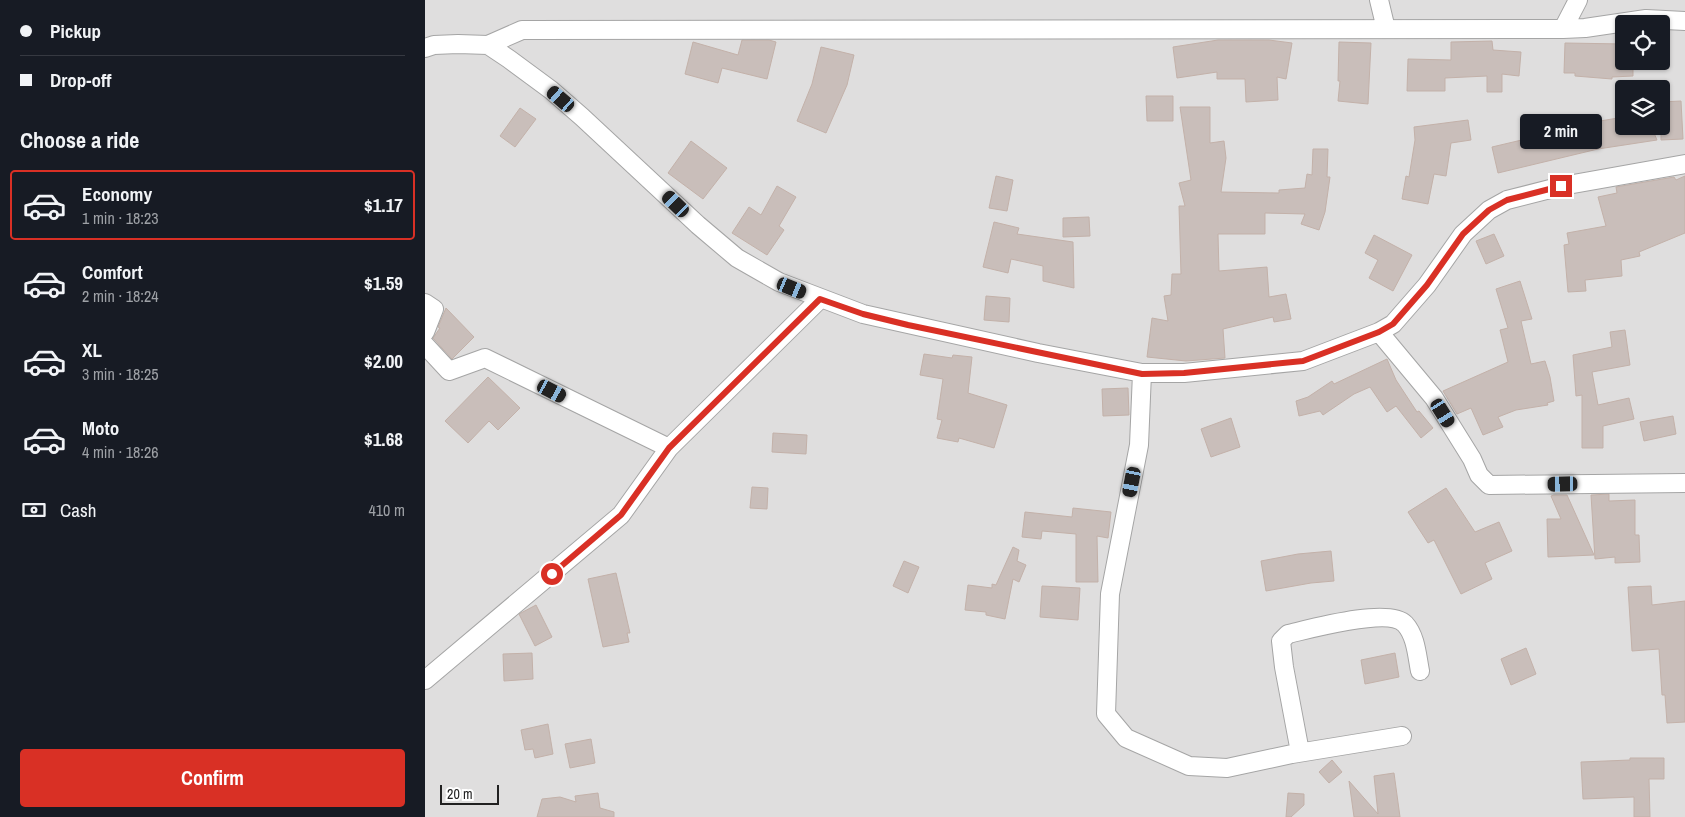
<!DOCTYPE html>
<meta charset="utf-8">
<style>
:root{--surface:#171b24;--page:#242831;--text:#f1f3f6;--muted:#9ea1a6;--line:#363941;--accent:#d93025}
body{margin:0;font-family:"Archivo Narrow",sans-serif;background:var(--page);color:var(--text);height:100vh;display:flex;flex-direction:column;font-size:19px;white-space:nowrap}
*{box-sizing:border-box;margin:0}
p{font-size:16px;color:var(--muted)}
.icon{flex:none;width:28px;height:28px;fill:none;stroke:currentColor;stroke-width:2;stroke-linecap:round;stroke-linejoin:round}
.map{position:relative;flex:1;overflow:hidden}
.sheet{display:flex;flex-direction:column;background:var(--surface);width:425px}
.sheet>*{flex:none}
.top-card{display:grid;align-content:center;height:110px;padding:0 20px;background:var(--surface)}
.tools{position:absolute;left:1190px;top:15px;display:grid;gap:10px}
.tools a{display:grid;place-items:center;width:55px;height:55px;border-radius:5px;background:var(--surface);box-shadow:0 1px 4px #0004;font-size:25px}
.scale{position:absolute;left:15px;bottom:12px;width:59px;box-sizing:border-box;padding-left:5px;border:2px solid #212121;border-top:0;font-size:14px;line-height:18px;white-space:nowrap;color:#212121;-webkit-text-stroke:4px #fff;paint-order:stroke}
.end{position:absolute;width:22px;height:22px;margin:-11px;border:6px solid #d93025;background:#fff;box-shadow:0 0 0 2px #fff}
.from{border-radius:50%}
.bubble{position:absolute;height:35px;border-radius:5px;background:var(--surface);box-shadow:0 1px 4px #0004;font-size:16px;font-weight:700;line-height:35px;text-align:center}
.car{position:absolute;width:15px;height:30px;margin:-15px -8px;border-radius:6px;box-shadow:0 0 4px 1px #0007;background:linear-gradient(#222 24%,#8ab4d8 0 40%,#222 0 76%,#8ab4d8 0 86%,#222 0)}
.top-card b{display:flex;align-items:center;gap:18px;height:48px;font-size:19px}
.top-card b+b{border-top:1px solid var(--line)}
.top-card i{width:12px;height:12px;background:var(--text)}
ul{padding:0;list-style:none}
li{display:flex;align-items:center;gap:15px;height:70px;margin:0 10px 8px;padding:0 10px;border:2px solid transparent;border-radius:5px}
li div{flex:1}
li b{display:block;font-size:19px}
li em{font-style:normal;font-weight:700}
li.current{border-color:var(--accent)}
li>.icon{width:45px;height:45px;stroke-width:1.5}
h2{padding:0 20px;font-size:22px;line-height:60px}
.pay{display:flex;align-items:center;gap:12px;height:55px;padding:0 20px;font-size:19px}
.pay p{margin-inline-start:auto}
.action{display:flex;gap:10px;margin-top:auto;padding:10px 20px}
.action a{flex:1;height:58px;border-radius:5px;background:var(--accent);color:#fff;font-size:20px;font-weight:700;line-height:58px;text-align:center}
main{display:flex;flex:1;min-height:0}
.map>svg:first-child{display:block}
</style>
<main>
<section class="sheet">
<div class="top-card">
<b><i class="from"></i>Pickup</b>
<b><i></i>Drop-off</b>
</div>
<h2>Choose a ride</h2>
<ul>
<li class="current"><svg class="icon" aria-label="car" viewBox="0 0 24 24"><path d="M5 17H2v-5l4-1 3-4h7l3 4 3 1v5h-3M9 17h6M6 11h13"/><circle cx="7" cy="17" r="2"/><circle cx="17" cy="17" r="2"/></svg><div><b>Economy</b><p>1 min · 18:23</p></div><em>$1.17</em></li>
<li><svg class="icon" aria-label="car" viewBox="0 0 24 24"><path d="M5 17H2v-5l4-1 3-4h7l3 4 3 1v5h-3M9 17h6M6 11h13"/><circle cx="7" cy="17" r="2"/><circle cx="17" cy="17" r="2"/></svg><div><b>Comfort</b><p>2 min · 18:24</p></div><em>$1.59</em></li>
<li><svg class="icon" aria-label="car" viewBox="0 0 24 24"><path d="M5 17H2v-5l4-1 3-4h7l3 4 3 1v5h-3M9 17h6M6 11h13"/><circle cx="7" cy="17" r="2"/><circle cx="17" cy="17" r="2"/></svg><div><b>XL</b><p>3 min · 18:25</p></div><em>$2.00</em></li>
<li><svg class="icon" aria-label="car" viewBox="0 0 24 24"><path d="M5 17H2v-5l4-1 3-4h7l3 4 3 1v5h-3M9 17h6M6 11h13"/><circle cx="7" cy="17" r="2"/><circle cx="17" cy="17" r="2"/></svg><div><b>Moto</b><p>4 min · 18:26</p></div><em>$1.68</em></li>
</ul>
<div class="pay"><svg class="icon" aria-label="cash" viewBox="0 0 24 24"><path d="M3 7h18v10H3z"/><circle cx="12" cy="12" r="2"/></svg>Cash<p>410 m</p></div>
<div class="action"><a>Confirm</a></div>
</section>
<div class="map">
<svg width="1260" height="817" viewBox="0 0 1260 817">
<rect width="100%" height="100%" fill="#f1ede7"/>
<!-- residential -->
<path fill="#dfdede" fill-rule="evenodd" d="M 0,0 L 1260,0 L 1260,817 L 0,817 ZM 1199,24 L 1236,24 L 1236,61 L 1199,61 ZM 1199,89 L 1236,89 L 1236,126 L 1199,126 Z"/>
<!-- building -->
<path fill="#c9beba" stroke="#c3b1a9" d="M 317,40 L 344,40 L 351,42 L 342,79 L 297,68 L 293,83 L 260,74 L 268,42 L 313,55 Z
M 793,40 L 844,40 L 867,43 L 861,79 L 852,77 L 853,100 L 821,102 L 820,79 L 792,79 L 792,72 L 752,78 L 748,47 Z
M 1067,41 L 1068,50 L 1096,52 L 1094,76 L 1077,74 L 1077,92 L 1062,92 L 1062,76 L 1020,78 L 1020,91 L 982,91 L 983,59 L 1026,60 L 1026,42 Z
M 914,42 L 946,43 L 943,104 L 913,101 L 915,81 L 913,81 Z
M 1140,43 L 1199,44 L 1199,61 L 1208,61 L 1208,76 L 1187,77 L 1187,79 L 1150,76 L 1150,73 L 1139,73 Z
M 396,47 L 429,55 L 422,85 L 401,133 L 372,121 L 387,84 Z
M 721,96 L 748,96 L 748,121 L 722,121 Z
M 1256,101 L 1258,139 L 1236,140 L 1236,102 Z
M 755,107 L 785,107 L 785,143 L 799,141 L 801,158 L 796,192 L 854,193 L 854,190 L 880,188 L 882,174 L 887,175 L 888,149 L 903,149 L 902,177 L 905,177 L 900,212 L 894,230 L 876,224 L 880,214 L 840,213 L 840,234 L 793,234 L 794,271 L 842,267 L 844,297 L 861,294 L 866,319 L 849,322 L 848,317 L 798,329 L 800,358 L 761,361 L 722,357 L 727,318 L 743,321 L 739,296 L 746,295 L 747,274 L 756,274 L 754,206 L 760,206 L 754,183 L 766,180 Z
M 95,108 L 111,119 L 90,147 L 75,136 Z
M 1199,117 L 1199,126 L 1226,126 L 1232,140 L 1173,149 L 1073,173 L 1067,147 L 1139,130 L 1138,128 L 1157,124 Z
M 1043,120 L 1046,140 L 1026,143 L 1021,176 L 1009,174 L 1003,204 L 977,199 L 981,176 L 984,177 L 990,140 L 989,127 Z
M 266,141 L 302,168 L 278,199 L 243,173 Z
M 571,176 L 588,180 L 582,211 L 564,208 Z
M 1260,176 L 1260,233 L 1214,252 L 1215,256 L 1196,260 L 1197,276 L 1160,280 L 1161,291 L 1143,292 L 1139,245 L 1144,244 L 1142,233 L 1181,226 L 1173,197 L 1192,193 L 1191,187 L 1249,177 L 1251,180 Z
M 352,186 L 371,197 L 354,226 L 359,230 L 342,255 L 307,233 L 324,207 L 336,215 Z
M 664,217 L 665,236 L 638,237 L 638,218 Z
M 569,222 L 594,228 L 592,234 L 648,242 L 649,288 L 618,281 L 618,266 L 586,259 L 583,273 L 558,267 Z
M 1069,234 L 1079,256 L 1061,264 L 1051,241 Z
M 949,235 L 987,255 L 968,291 L 944,278 L 953,260 L 940,253 Z
M 1095,281 L 1107,319 L 1096,321 L 1106,364 L 1120,361 L 1125,377 L 1129,401 L 1122,403 L 1123,405 L 1091,410 L 1073,417 L 1078,427 L 1058,435 L 1046,408 L 1032,414 L 1018,391 L 1083,362 L 1075,330 L 1083,328 L 1071,289 Z
M 561,296 L 585,298 L 584,322 L 559,320 Z
M 21,308 L 49,337 L 27,359 L 8,338 L 15,328 L 13,327 Z
M 1200,330 L 1205,365 L 1167,372 L 1173,405 L 1204,398 L 1209,419 L 1178,426 L 1178,448 L 1157,448 L 1157,395 L 1151,396 L 1148,355 L 1187,347 L 1185,332 Z
M 499,354 L 527,358 L 528,355 L 547,357 L 543,393 L 582,405 L 569,448 L 534,438 L 533,442 L 512,438 L 517,420 L 512,419 L 518,379 L 495,375 Z
M 962,359 L 971,380 L 992,412 L 994,411 L 1008,428 L 996,438 L 971,406 L 962,412 L 945,387 L 929,394 L 898,415 L 895,411 L 874,416 L 871,401 L 883,397 L 907,381 L 909,384 Z
M 63,377 L 95,408 L 73,430 L 64,421 L 43,443 L 20,421 Z
M 703,388 L 704,415 L 678,416 L 677,389 Z
M 1248,416 L 1251,434 L 1219,441 L 1215,422 Z
M 806,418 L 815,447 L 786,457 L 776,429 Z
M 348,433 L 382,435 L 381,454 L 347,452 Z
M 327,487 L 343,488 L 342,509 L 325,508 Z
M 1021,488 L 1050,532 L 1074,522 L 1087,551 L 1060,563 L 1067,579 L 1036,594 L 1009,540 L 1003,543 L 983,512 Z
M 1184,494 L 1184,501 L 1210,500 L 1210,535 L 1214,535 L 1215,562 L 1190,563 L 1190,557 L 1170,559 L 1166,495 Z
M 1129,495 L 1142,495 L 1169,555 L 1123,557 L 1122,519 L 1136,519 L 1126,496 Z
M 648,508 L 686,512 L 683,538 L 672,536 L 673,582 L 651,582 L 651,534 L 617,531 L 616,539 L 597,537 L 600,512 L 647,517 Z
M 588,547 L 594,550 L 592,561 L 601,565 L 594,582 L 588,579 L 580,619 L 561,615 L 561,612 L 540,610 L 543,585 L 567,588 L 567,584 L 571,585 Z
M 906,551 L 909,581 L 886,583 L 841,591 L 836,561 L 873,554 Z
M 479,561 L 494,567 L 483,593 L 468,586 Z
M 191,573 L 205,633 L 202,633 L 204,642 L 178,647 L 163,579 Z
M 617,586 L 655,588 L 653,620 L 615,617 Z
M 1226,586 L 1227,605 L 1260,601 L 1260,722 L 1242,723 L 1240,695 L 1237,695 L 1234,649 L 1207,651 L 1203,587 Z
M 111,605 L 127,637 L 110,646 L 94,614 Z
M 1101,648 L 1111,674 L 1086,685 L 1076,659 Z
M 107,653 L 108,679 L 79,681 L 78,654 Z
M 970,653 L 974,677 L 940,684 L 936,660 Z
M 123,724 L 128,754 L 110,758 L 108,749 L 100,750 L 96,730 Z
M 166,739 L 170,763 L 145,768 L 140,744 Z
M 1205,758 L 1239,758 L 1239,779 L 1224,779 L 1225,817 L 1209,817 L 1209,797 L 1158,799 L 1156,762 L 1205,760 Z
M 907,760 L 917,772 L 904,783 L 894,772 Z
M 969,773 L 975,817 L 929,817 L 924,781 L 953,814 L 949,776 Z
M 173,793 L 175,808 L 189,812 L 189,817 L 112,817 L 117,799 L 135,797 L 151,802 L 150,796 Z
M 863,793 L 879,794 L 879,805 L 866,817 L 861,817 Z"/>
<g fill="none" stroke-linecap="round" stroke-linejoin="round">
<!-- street casing -->
<g stroke="#a5a5a5" stroke-width="20">
<path id="street" d="M 954,0 L 961,29
M 1138,29 L 1153,0
M 63,45 L 97,30 L 1138,29 L 1160,28 L 1221,19 L 1260,21
M 0,48 L 9,45 L 33,44 L 63,45 L 84,59 L 126,90 L 157,117 L 273,225 L 312,258 L 354,282 L 438,314 L 613,353 L 717,373 L 759,373 L 878,361 L 954,332 L 968,324 L 1002,285 L 1038,234 L 1064,210 L 1082,200 L 1137,186 L 1260,164
M 0,303 L 9,309 L 0,332
M 954,332 L 1009,398 L 1047,459 L 1054,475 L 1064,485 L 1260,483
M 0,345 L 24,371 L 60,358 L 244,448
M 717,373 L 714,445 L 685,594 L 681,714 L 701,738 L 764,766 L 802,768 L 867,754 L 977,736
M 0,680 L 196,515 L 244,448 L 395,299
M 875,752 L 859,667 L 856,641 L 863,634 C 885,629 964,607 980,624 C 991,636 992,656 995,671"/>
</g>
<!-- street -->
<use href="#street" stroke="#fff" stroke-width="18"/>
</g>
<g fill="none" stroke-linecap="round" stroke-linejoin="round">
<!-- route -->
<path stroke="#d93025" stroke-width="6" d="M 127,574 L 196,515 L 244,448 L 395,299 L 438,314 L 483,325 L 717,374 L 759,373 L 878,361 L 954,332 L 968,324 L 1002,285 L 1038,234 L 1064,210 L 1082,200 L 1136,186"/>
</g>
</svg>
<div class="tools">
<a><svg class="icon" aria-label="locate" viewBox="0 0 24 24"><circle cx="12" cy="12" r="6"/><path d="M12 2v4M12 18v4M2 12h4M18 12h4"/></svg></a>
<a><svg class="icon" aria-label="layers" viewBox="0 0 24 24"><path d="M12 4l9 5-9 5-9-5zM3 14l9 5 9-5"/></svg></a>
</div>
<div class="scale">20 m</div>
<i class="end from" style="left:127px;top:574px"></i>
<i class="end" style="left:1136px;top:186px"></i>
<div class="bubble" style="left:1095px;top:114px;width:82px">2 min</div>
<i class="car" style="left:136px;top:99px;rotate:311deg"></i>
<i class="car" style="left:251px;top:204px;rotate:314deg"></i>
<i class="car" style="left:367px;top:288px;rotate:112deg"></i>
<i class="car" style="left:127px;top:391px;rotate:118deg"></i>
<i class="car" style="left:1018px;top:413px;rotate:148deg"></i>
<i class="car" style="left:707px;top:482px;rotate:191deg"></i>
<i class="car" style="left:1138px;top:484px;rotate:269deg"></i>
</div>
</main>
